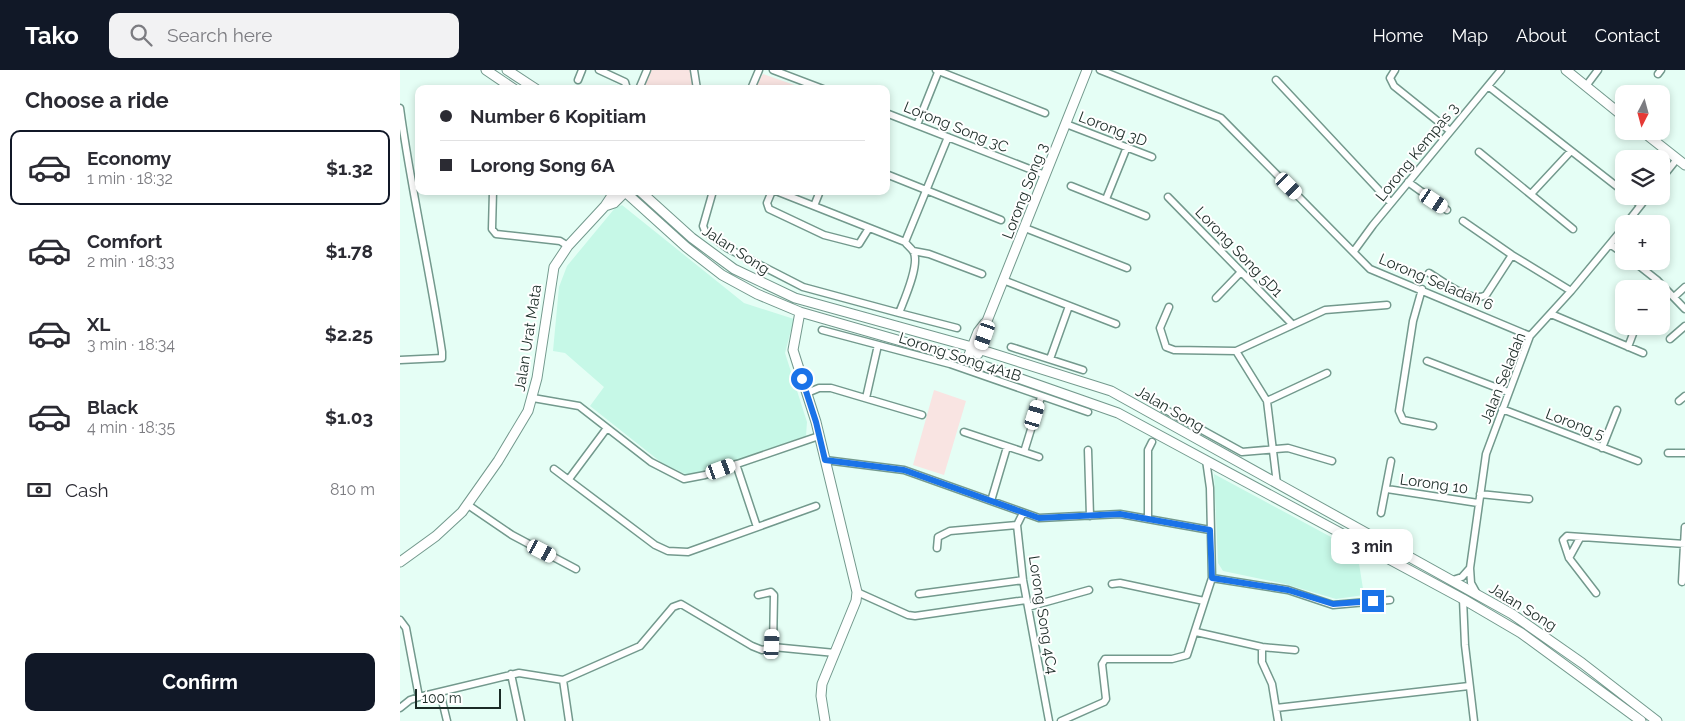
<!DOCTYPE html>
<meta charset="utf-8">
<style>
:root{--surface:#fff;--page:#f2f2f3;--text:#2b2b33;--muted:#7c7c81;--line:#e1e1e2;--accent:#111827}
body{margin:0;font-family:Raleway,sans-serif;background:var(--page);color:var(--text);height:100vh;display:flex;flex-direction:column;font-size:19px;white-space:nowrap}
*{box-sizing:border-box;margin:0}
p{font-size:16px;color:var(--muted)}
.icon{flex:none;width:28px;height:28px;fill:none;stroke:currentColor;stroke-width:2;stroke-linecap:round;stroke-linejoin:round}
.map{position:relative;flex:1;overflow:hidden}
.side{display:flex;flex-direction:column;background:var(--surface);width:400px}
.side>*{flex:none}
.top-card{position:absolute;left:15px;top:15px;width:475px;height:110px;border-radius:10px;box-shadow:0 2px 8px #0003;display:grid;align-content:center;height:110px;padding:0 25px;background:var(--surface)}
.needle{width:32px;rotate:186deg}
.tools{position:absolute;left:1215px;top:15px;display:grid;gap:10px}
.tools a{display:grid;place-items:center;width:55px;height:55px;border-radius:10px;background:var(--surface);box-shadow:0 2px 8px #0003;font-size:25px}
.scale{position:absolute;left:15px;bottom:12px;width:86px;box-sizing:border-box;padding-left:5px;border:2px solid #1b2b26;border-top:0;font-size:14px;line-height:18px;white-space:nowrap;color:#1b2b26;-webkit-text-stroke:4px #fff;paint-order:stroke}
.end{position:absolute;width:22px;height:22px;margin:-11px;border:6px solid #1a73e8;background:#fff;box-shadow:0 0 0 2px #fff}
.from{border-radius:50%}
.bubble{position:absolute;height:35px;border-radius:10px;background:var(--surface);box-shadow:0 2px 8px #0003;font-size:16px;font-weight:700;line-height:35px;text-align:center}
.car{position:absolute;width:15px;height:30px;margin:-15px -8px;border-radius:6px;box-shadow:0 0 4px 1px #0007;background:linear-gradient(#fff 24%,#345 0 40%,#fff 0 76%,#345 0 86%,#fff 0)}
.top-card b{display:flex;align-items:center;gap:18px;height:48px;font-size:19px}
.top-card b+b{border-top:1px solid var(--line)}
.top-card i{width:12px;height:12px;background:var(--text)}
ul{padding:0;list-style:none}
li{display:flex;align-items:center;gap:15px;height:75px;margin:0 10px 8px;padding:0 15px;border:2px solid transparent;border-radius:10px}
li div{flex:1}
li b{display:block;font-size:19px}
li em{font-style:normal;font-weight:700}
li.selected{border-color:var(--accent)}
li>.icon{width:45px;height:45px;stroke-width:1.5}
h2{padding:0 25px;font-size:22px;line-height:60px}
.pay{display:flex;align-items:center;gap:12px;height:55px;padding:0 25px;font-size:19px}
.pay p{margin-inline-start:auto}
.cta{display:flex;gap:10px;margin-top:auto;padding:10px 25px}
.cta a{flex:1;height:58px;border-radius:10px;background:var(--accent);color:#fff;font-size:20px;font-weight:700;line-height:58px;text-align:center}
header{display:flex;align-items:center;gap:30px;box-sizing:border-box;height:70px;padding:0 25px;background:var(--accent);color:#fff}
header strong{font-size:24px}
nav{display:flex;gap:28px;margin-inline-start:auto;font-size:18px}
.search{width:350px;height:45px;background:var(--page);display:flex;align-items:center;gap:12px;box-sizing:border-box;padding:0 18px;border-radius:10px;color:var(--muted);font-size:19px}
main{display:flex;flex:1;min-height:0}
.map>svg:first-child{display:block}
</style>
<header>
<strong>Tako</strong>
<div class="search"><svg class="icon" aria-label="search" viewBox="0 0 24 24"><circle cx="10" cy="10" r="6"/><path d="M15 15l6 6"/></svg>Search here</div>
<nav><a>Home</a><a>Map</a><a>About</a><a>Contact</a></nav>
</header>
<main>
<section class="side">
<h2>Choose a ride</h2>
<ul>
<li class="selected"><svg class="icon" aria-label="car" viewBox="0 0 24 24"><path d="M5 17H2v-5l4-1 3-4h7l3 4 3 1v5h-3M9 17h6M6 11h13"/><circle cx="7" cy="17" r="2"/><circle cx="17" cy="17" r="2"/></svg><div><b>Economy</b><p>1 min · 18:32</p></div><em>$1.32</em></li>
<li><svg class="icon" aria-label="car" viewBox="0 0 24 24"><path d="M5 17H2v-5l4-1 3-4h7l3 4 3 1v5h-3M9 17h6M6 11h13"/><circle cx="7" cy="17" r="2"/><circle cx="17" cy="17" r="2"/></svg><div><b>Comfort</b><p>2 min · 18:33</p></div><em>$1.78</em></li>
<li><svg class="icon" aria-label="car" viewBox="0 0 24 24"><path d="M5 17H2v-5l4-1 3-4h7l3 4 3 1v5h-3M9 17h6M6 11h13"/><circle cx="7" cy="17" r="2"/><circle cx="17" cy="17" r="2"/></svg><div><b>XL</b><p>3 min · 18:34</p></div><em>$2.25</em></li>
<li><svg class="icon" aria-label="car" viewBox="0 0 24 24"><path d="M5 17H2v-5l4-1 3-4h7l3 4 3 1v5h-3M9 17h6M6 11h13"/><circle cx="7" cy="17" r="2"/><circle cx="17" cy="17" r="2"/></svg><div><b>Black</b><p>4 min · 18:35</p></div><em>$1.03</em></li>
</ul>
<div class="pay"><svg class="icon" aria-label="cash" viewBox="0 0 24 24"><path d="M3 7h18v10H3z"/><circle cx="12" cy="12" r="2"/></svg>Cash<p>810 m</p></div>
<div class="cta"><a>Confirm</a></div>
</section>
<div class="map">
<svg width="1285" height="651" viewBox="0 0 1285 651">
<rect width="100%" height="100%" fill="#e5fef5"/>
<!-- built -->
<path fill="#c6f8e7" d="M 222,135 L 344,233 L 394,249 L 385,283 L 407,352 L 406,366 L 289,406 L 262,393 L 190,336 L 204,317 L 165,283 L 153,281 L 159,217 L 167,196 L 215,138 Z
M 814,404 L 957,481 L 964,525 L 936,529 L 885,514 L 823,501 L 818,493 Z"/>
<!-- green -->
<path fill="#f9e4e2" d="M 250,0 L 293,0 L 295,19 L 241,19 Z
M 363,4 L 406,19 L 354,19 Z
M 534,320 L 566,331 L 544,405 L 513,395 Z"/>
<g fill="none" stroke-linecap="round" stroke-linejoin="round">
<!-- street casing -->
<g stroke="#73998d" stroke-width="9">
<path id="street" d="M 199,0 L 225,12 L 227,19
M 294,0 L 297,19
M 373,0 L 423,19
M 536,0 L 645,43
M 700,0 L 821,48 L 970,199 L 1130,266
M 995,0 L 990,8 L 994,16 L 1050,61
M 1258,4 L 1261,0
M 178,10 L 182,0
M 876,10 L 991,133
M 1088,16 L 1224,122
M 1186,16 L 1198,0
M 239,19 L 247,0
M 351,19 L 359,0
M 0,38 C 11,120 30,200 42,282 L 42,288 L 0,290
M 486,43 L 645,105
M 666,54 L 752,87
M 517,55 L 539,0
M 1079,82 L 1173,159
M 486,104 L 601,150
M 1261,109 L 1277,89
M 1008,112 L 1047,140
M 671,116 L 746,146
M 93,121 L 92,159 L 96,164 L 160,171 L 168,176
M 313,121 L 303,156 L 305,161 L 327,178 L 403,217 L 499,243 C 504,230 521,193 513,181 C 510,177 507,175 505,172 L 548,67
M 372,121 L 367,133 L 369,139 L 424,165 L 459,174 L 469,158
M 376,121 L 505,172
M 1131,124 L 1171,81
M 1229,126 L 1241,135
M 768,127 L 892,254
M 706,129 L 727,77
M 414,136 L 420,121
M 1063,151 L 1112,185 L 1171,221
M 1226,154 L 1248,126
M 625,158 L 727,198
M 1210,174 L 1224,184
M 513,181 L 529,184 L 582,204
M 954,181 L 973,155 L 1101,0
M 1233,191 L 1257,210 L 1285,239
M 1029,203 C 1043,211 1071,234 1086,225 L 1112,185
M 603,210 L 716,254
M 1022,219 L 1013,251 L 999,341 L 1003,350 L 1033,356
M 1274,227 L 1285,217
M 816,228 L 840,203
M 769,237 L 760,258 L 766,277 L 774,280 L 836,281 L 925,240 L 987,235
M 499,243 L 557,258
M 1151,244 L 1243,283
M 422,260 L 550,294 L 688,342
M 1270,269 L 1285,256
M 611,277 L 683,300
M 1228,277 L 1236,256
M 836,281 L 867,331 L 877,414
M 650,289 L 669,236
M 1027,291 L 1108,322
M 407,323 L 419,318 L 431,318 L 522,345
M 133,328 L 179,336 L 251,392 L 284,409 L 305,405 L 419,366
M 466,328 L 478,275
M 867,331 L 927,303
M 1279,331 L 1285,326
M 764,339 L 842,382 L 888,378 L 932,391
M 1102,339 L 1238,391
M 564,362 L 639,387
M 1202,378 L 1217,340
M 688,380 L 690,446
M 624,382 L 641,327
M 1268,383 L 1285,383
M 425,390 L 504,400 L 639,448 L 720,444 L 810,460
M 336,394 L 357,457
M 154,399 L 255,475 L 268,481 L 288,482 L 416,436
M 169,409 L 207,358
M 987,419 L 1078,433
M 1080,424 L 1129,429
M 591,431 L 607,377
M 68,435 L 112,465 L 176,499
M 623,443 L 617,455 L 623,510 L 649,651
M 981,443 L 991,391
M 748,449 L 748,380 L 752,372
M 537,478 L 538,467 L 550,461 L 617,455
M 1169,488 L 1180,468
M 812,508 L 888,520 L 933,535 L 990,530
M 1053,510 L 1062,507 L 1070,498
M 1282,512 L 1285,457
M 712,514 L 720,513 L 804,531
M 457,522 L 508,545 L 515,546 L 626,530
M 1196,523 L 1169,488 L 1163,470 L 1167,466 L 1285,474
M 519,524 L 623,510
M 1077,524 L 1071,513 L 1070,498 L 1086,384 L 1130,266 L 1171,221 L 1224,157
M 358,525 L 371,522 L 374,525 L 373,577 L 435,583
M 1063,529 L 1065,575 L 1074,651
M 628,537 L 689,520
M 0,550 L 6,558 L 19,627 L 119,603 L 163,610 L 240,576 L 273,537 L 281,534 L 352,576 L 362,580 L 373,577
M 796,562 L 862,577 L 895,580
M 862,577 L 862,592 L 872,614 L 878,651
M 111,604 L 121,651
M 163,610 L 169,651
M 40,622 L 47,651
M 0,638 L 10,630 L 19,627
M 876,638 L 1069,616
M 661,651 L 704,632 L 706,629 L 702,594 L 705,589 L 772,589 L 787,585 L 812,508 L 810,418 L 806,390"/>
</g>
<!-- secondary casing -->
<g stroke="#73998d" stroke-width="11">
<path id="secondary" d="M 86,0 L 114,19
M 107,0 L 136,19
M 1166,0 L 1224,47
M 1242,61 L 1285,95
M 224,121 L 286,177 L 322,205 L 357,224 L 400,242 L 567,290 L 718,343 L 1063,529 L 1121,563 L 1241,651
M 240,121 L 292,168 L 334,199 L 395,228 L 572,277 L 711,321 L 1112,544 L 1182,593 L 1257,651
M 205,136 L 214,133 L 226,121
M 400,242 L 393,280 L 416,352 L 457,522 L 456,531 L 422,614 L 421,626 L 425,651
M 578,284 L 587,251 L 687,0
M 567,290 L 578,262 L 585,253
M 0,492 L 36,466 L 62,442 L 98,391 L 128,341 L 137,308 L 154,197 L 168,176 L 205,136 L 215,121"/>
</g>
<!-- street -->
<use href="#street" stroke="#fff" stroke-width="6"/>
<!-- secondary -->
<use href="#secondary" stroke="#fff" stroke-width="9"/>
</g>
<g fill="none" stroke-linecap="round" stroke-linejoin="round">
<!-- route -->
<path stroke="#1a73e8" stroke-width="6" d="M 402,309 L 416,352 L 425,390 L 504,400 L 639,448 L 720,444 L 810,460 L 812,508 L 888,520 L 933,534 L 973,531"/>
</g>
<g text-anchor="middle" stroke-width="4" stroke-linejoin="round" paint-order="stroke">
<!-- street labels -->
<g font-size="15" fill="#1b2b26" stroke="#fff">
<text transform="translate(556 57) rotate(22)" y="5">Lorong Song 3C</text>
<text transform="translate(713 59) rotate(21)" y="5">Lorong 3D</text>
<text transform="translate(1017 82) rotate(-51)" y="5">Lorong Kempas 3</text>
<text transform="translate(625 121) rotate(-69)" y="5">Lorong Song 3</text>
<text transform="translate(336 180) rotate(33)" y="5">Jalan Song</text>
<text transform="translate(839 182) rotate(46)" y="5">Lorong Song 5D1</text>
<text transform="translate(1036 212) rotate(23)" y="5">Lorong Seladah 6</text>
<text transform="translate(128 268) rotate(-81)" y="5">Jalan Urat Mata</text>
<text transform="translate(560 287) rotate(18)" y="5">Lorong Song 4A1B</text>
<text transform="translate(1103 308) rotate(-68)" y="5">Jalan Seladah</text>
<text transform="translate(770 339) rotate(30)" y="5">Jalan Song</text>
<text transform="translate(1175 354) rotate(21)" y="5">Lorong 5</text>
<text transform="translate(1034 414) rotate(8)" y="5">Lorong 10</text>
<text transform="translate(1123 537) rotate(32)" y="5">Jalan Song</text>
<text transform="translate(643 545) rotate(81)" y="5">Lorong Song 4C4</text>
</g>
</g>
</svg>
<div class="tools">
<a><svg class="needle" viewBox="-14 -14 28 28"><path d="M0-13l5 13h-10z" fill="#e53935"/><path d="M0 13l5-13h-10z" fill="#7c7c81"/></svg></a>
<a><svg class="icon" aria-label="layers" viewBox="0 0 24 24"><path d="M12 4l9 5-9 5-9-5zM3 14l9 5 9-5"/></svg></a>
<a>+</a>
<a>−</a>
</div>
<div class="scale">100 m</div>
<i class="end from" style="left:402px;top:309px"></i>
<i class="end" style="left:973px;top:531px"></i>
<div class="bubble" style="left:931px;top:459px;width:82px">3 min</div>
<i class="car" style="left:889px;top:116px;rotate:135deg"></i>
<i class="car" style="left:1034px;top:131px;rotate:124deg"></i>
<i class="car" style="left:585px;top:265px;rotate:199deg"></i>
<i class="car" style="left:635px;top:345px;rotate:17deg"></i>
<i class="car" style="left:321px;top:399px;rotate:70deg"></i>
<i class="car" style="left:142px;top:481px;rotate:118deg"></i>
<i class="car" style="left:372px;top:574px;rotate:3deg"></i>
<div class="top-card">
<b><i class="from"></i>Number 6 Kopitiam</b>
<b><i></i>Lorong Song 6A</b>
</div>
</div>
</main>
